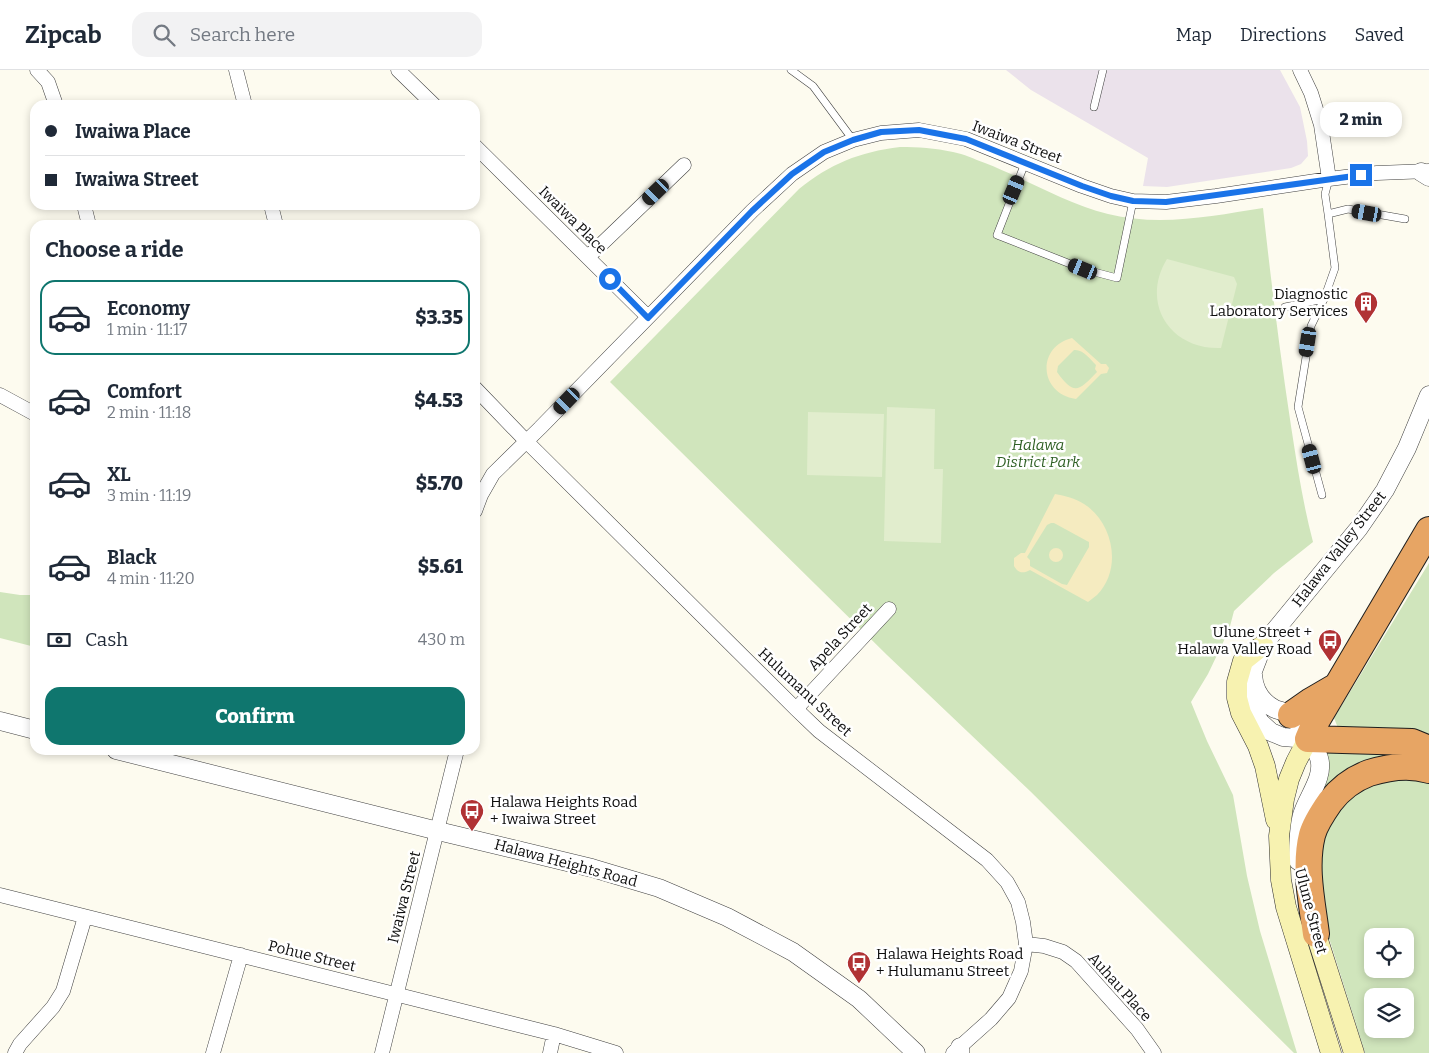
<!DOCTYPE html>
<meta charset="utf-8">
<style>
:root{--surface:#fff;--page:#f2f2f3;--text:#1f2937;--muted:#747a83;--line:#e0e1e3;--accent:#0f766e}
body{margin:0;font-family:Bitter,serif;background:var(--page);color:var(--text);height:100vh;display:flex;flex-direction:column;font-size:19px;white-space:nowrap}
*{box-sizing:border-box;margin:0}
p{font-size:16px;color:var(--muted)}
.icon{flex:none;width:28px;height:28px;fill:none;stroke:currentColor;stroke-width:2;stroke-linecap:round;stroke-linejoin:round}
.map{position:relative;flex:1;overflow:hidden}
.details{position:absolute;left:30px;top:150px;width:450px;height:535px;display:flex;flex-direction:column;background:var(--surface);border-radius:15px;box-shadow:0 2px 8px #0003}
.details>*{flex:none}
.banner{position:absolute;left:30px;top:30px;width:450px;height:110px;border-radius:15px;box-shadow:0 2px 8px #0003;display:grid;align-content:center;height:110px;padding:0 15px;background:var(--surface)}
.fabs{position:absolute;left:1364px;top:858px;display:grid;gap:10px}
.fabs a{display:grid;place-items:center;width:50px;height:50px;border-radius:10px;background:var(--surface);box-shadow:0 2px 8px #0003;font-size:25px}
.end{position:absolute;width:22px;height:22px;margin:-11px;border:6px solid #1a73e8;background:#fff;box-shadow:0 0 0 2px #fff}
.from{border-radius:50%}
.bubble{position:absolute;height:35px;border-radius:15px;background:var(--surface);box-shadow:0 2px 8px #0003;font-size:16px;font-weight:800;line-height:35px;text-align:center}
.car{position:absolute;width:15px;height:30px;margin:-15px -8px;border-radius:6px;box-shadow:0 0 4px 1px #0007;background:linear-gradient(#222 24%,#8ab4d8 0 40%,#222 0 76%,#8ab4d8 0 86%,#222 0)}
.banner b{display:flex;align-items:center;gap:18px;height:48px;font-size:19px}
.banner b+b{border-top:1px solid var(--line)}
.banner i{width:12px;height:12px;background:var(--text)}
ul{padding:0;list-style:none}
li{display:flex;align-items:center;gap:15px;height:75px;margin:0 10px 8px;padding:0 5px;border:2px solid transparent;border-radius:15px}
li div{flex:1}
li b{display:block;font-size:19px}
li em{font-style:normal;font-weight:800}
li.active{border-color:var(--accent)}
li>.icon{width:45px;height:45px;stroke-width:1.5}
h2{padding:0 15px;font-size:22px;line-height:60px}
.pay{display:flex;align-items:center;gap:12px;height:55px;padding:0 15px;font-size:19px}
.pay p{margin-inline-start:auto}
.action{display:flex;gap:10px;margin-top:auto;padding:10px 15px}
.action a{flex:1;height:58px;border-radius:15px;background:var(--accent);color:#fff;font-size:20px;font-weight:800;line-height:58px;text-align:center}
header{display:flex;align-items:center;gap:30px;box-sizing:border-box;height:70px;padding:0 25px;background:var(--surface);border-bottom:1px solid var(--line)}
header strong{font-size:24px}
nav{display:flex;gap:28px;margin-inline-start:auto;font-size:18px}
.search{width:350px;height:45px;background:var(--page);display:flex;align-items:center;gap:12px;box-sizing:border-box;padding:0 18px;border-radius:15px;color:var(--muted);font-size:19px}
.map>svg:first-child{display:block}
</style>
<header>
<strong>Zipcab</strong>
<div class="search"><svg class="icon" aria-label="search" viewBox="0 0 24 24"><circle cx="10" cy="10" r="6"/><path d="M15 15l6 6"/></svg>Search here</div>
<nav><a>Map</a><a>Directions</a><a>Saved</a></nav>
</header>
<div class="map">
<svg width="1429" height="983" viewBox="0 0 1429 983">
<rect width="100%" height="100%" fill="#fdfbef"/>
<!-- industrial -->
<path fill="#ebe2eb" d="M 1006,0 L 1280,0 L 1300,37 L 1307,71 L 1308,86 L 1301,94 L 1291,98 L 1167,117 L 1143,116 L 1148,88 L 1031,20 Z"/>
<!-- green -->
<path fill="#d0e5bc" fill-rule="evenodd" d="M 900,77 C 918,77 935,78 953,82 C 964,84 974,89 985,93 C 1026,109 1065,133 1108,144 C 1160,157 1212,146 1263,138 C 1271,211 1280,284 1291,356 C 1297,395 1303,434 1313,472 L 1274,503 L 1234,541 L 1229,560 L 1218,583 L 1208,604 L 1191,632 L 1207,671 L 1233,725 L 1247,806 L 1260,861 L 1297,983 L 1294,983 L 1030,721 L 887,585 L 610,312 L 799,119 C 830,94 859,82 900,77 Z
M 1429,493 L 1429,665 L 1412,662 L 1340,663 L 1334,648 Z
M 0,522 L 20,525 L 35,525 L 35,577 L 0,568 Z
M 1326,678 L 1419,680 L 1326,724 L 1321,720 C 1329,704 1330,696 1326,678 Z
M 1429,708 L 1429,983 L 1365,983 L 1319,836 L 1317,777 L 1334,739 L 1379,709 ZM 1372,866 L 1405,866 L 1405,899 L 1372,899 ZM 1372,926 L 1405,926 L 1405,959 L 1372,959 Z"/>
<!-- sand -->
<path fill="#f5ebc0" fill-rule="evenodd" d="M 1072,268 L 1101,294 L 1106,294 L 1109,298 L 1107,303 L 1101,304 L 1076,329 C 1039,324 1036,277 1072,268 ZM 1074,280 C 1083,279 1090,289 1096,295 L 1095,299 L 1097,302 C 1079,321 1074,326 1057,302 L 1058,296 Z
M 1055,424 C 1065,426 1075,428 1084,434 C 1113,452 1123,499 1097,525 C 1094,527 1091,530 1088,532 L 1030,500 C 1023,504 1018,503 1014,496 L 1014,488 L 1021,483 L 1025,483 ZM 1051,453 L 1054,453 L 1087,471 L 1089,472 L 1089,477 L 1067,515 L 1062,514 L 1030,496 L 1030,490 L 1027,487 L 1047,455 Z
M1049 485a7 7 0 1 1 14 0a7 7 0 1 1-14 0Z"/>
<!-- pitch -->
<path fill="#e1edcd" d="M 1167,189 L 1234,207 L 1237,214 L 1221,278 C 1170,280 1140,233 1167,189 Z
M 887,337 L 935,339 L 934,399 L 943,399 L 941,473 L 884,471 Z
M 808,342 L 884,344 L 882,407 L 807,405 Z"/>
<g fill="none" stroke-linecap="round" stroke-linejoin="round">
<!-- service casing -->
<g stroke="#404040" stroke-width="8">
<path id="service" d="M 791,0 L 813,16 L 853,70
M 1094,37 L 1103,0
M 1025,93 L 997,165 L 1083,199 L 1117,208 L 1133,131
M 1329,109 L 1325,124 L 1328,144 L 1348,139 L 1405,149
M 1285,237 L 1324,229
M 1322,425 L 1298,337 L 1311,256 L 1324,229 L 1335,198 L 1328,144"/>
</g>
<!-- minor casing -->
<g stroke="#404040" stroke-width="15">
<path id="minor" d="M 37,0 L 48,12 L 56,35
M 236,0 L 245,35
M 398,0 L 434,35
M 1300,0 L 1311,23 L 1321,55 L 1329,109
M 475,76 L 648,247
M 84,135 L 89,155
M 271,135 L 276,155
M 588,187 L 684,95
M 475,318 L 527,372 L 796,639 L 819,661 L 987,790 L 1007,812 L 1018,832 L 1023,852 L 1026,874 L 1021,901 L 1009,928 L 991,949 L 953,983
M 0,325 L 35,344
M 475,441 L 481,425 L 493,404 L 540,358 L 752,141 L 792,104 L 824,82 L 853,70 L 881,63 L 919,60 L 966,69 L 1082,116 L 1111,126 L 1133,131 L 1166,132 L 1216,126 L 1329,109 L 1377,103 L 1429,101
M 796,639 L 889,539
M 0,825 L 554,964 L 616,983
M 1026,874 L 1044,876 L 1063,882 L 1076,891 L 1137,959 L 1154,983
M 15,983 L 20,974 L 53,937 L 63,921 L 85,847
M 213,983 L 241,885
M 382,983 L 457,680
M 550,983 L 554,964"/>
</g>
<!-- tertiary casing -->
<g stroke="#404040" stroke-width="19">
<path id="tertiary" d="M 1421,102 L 1429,107
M 1253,605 C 1254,619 1261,632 1275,639 C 1280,641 1288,642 1292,646 C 1298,652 1317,681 1319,688 C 1325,707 1307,727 1302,745 C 1298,760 1298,776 1298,791
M 0,651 L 35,660
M 1308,669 L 1283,667 L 1271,662 L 1261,653 L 1252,640 L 1247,626 L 1248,614 L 1263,575 L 1359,458 L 1385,420 L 1407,378 L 1429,325
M 116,680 L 438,761 L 592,798 L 659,818 L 727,847 L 793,882 L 859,929 L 916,983
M 960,983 L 960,977"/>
</g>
<!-- secondary casing -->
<g stroke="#2f2f2f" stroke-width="21">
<path id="secondary" d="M 1263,575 L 1243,591 L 1237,612 L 1237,628 L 1241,643 L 1258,676 L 1265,696 L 1276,750
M 1308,669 L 1296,692 L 1289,709 L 1284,729 L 1279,766 L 1281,810 L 1286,837 L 1331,983
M 1316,864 L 1354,983"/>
</g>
<!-- motorway casing -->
<g stroke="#1e1e1e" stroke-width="28">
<path id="motorway" d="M 1429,460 L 1314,655 L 1308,669 L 1412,672 L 1429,679
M 1291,645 L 1311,631 L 1335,617
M 1316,864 C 1312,832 1304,797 1312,765 C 1315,754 1323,742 1330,732 C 1340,719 1353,709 1369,703 C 1388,697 1410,694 1429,700"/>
</g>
<!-- service -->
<use href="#service" stroke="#fff" stroke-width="7"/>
<!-- minor -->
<use href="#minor" stroke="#fff" stroke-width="14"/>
<!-- tertiary -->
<use href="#tertiary" stroke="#fff" stroke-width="18"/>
<!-- secondary -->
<use href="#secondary" stroke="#f7f2b0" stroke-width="20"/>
<!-- motorway -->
<use href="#motorway" stroke="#e7a564" stroke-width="26"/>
</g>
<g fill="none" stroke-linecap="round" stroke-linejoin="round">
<!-- route -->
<path stroke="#1a73e8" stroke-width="6" d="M 610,209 L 648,248 L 752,141 L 792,104 L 824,82 L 853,70 L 881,62 L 919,60 L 966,69 L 1082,116 L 1111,126 L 1133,131 L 1166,132 L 1361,105"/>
</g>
<!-- icons -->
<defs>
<g id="building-pin" transform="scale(1.25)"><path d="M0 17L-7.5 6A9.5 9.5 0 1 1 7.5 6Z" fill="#b03234" stroke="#fff"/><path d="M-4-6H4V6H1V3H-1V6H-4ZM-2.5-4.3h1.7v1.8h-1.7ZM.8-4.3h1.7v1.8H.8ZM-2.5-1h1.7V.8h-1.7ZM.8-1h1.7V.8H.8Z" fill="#fff"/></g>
<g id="bus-pin" transform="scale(1.25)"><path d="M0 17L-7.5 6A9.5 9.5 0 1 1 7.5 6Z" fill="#b03234" stroke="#fff"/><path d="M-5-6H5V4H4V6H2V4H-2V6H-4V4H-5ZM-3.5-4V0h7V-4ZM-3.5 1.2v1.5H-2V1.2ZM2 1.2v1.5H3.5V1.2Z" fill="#fff"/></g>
</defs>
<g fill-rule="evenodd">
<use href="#building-pin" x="1366" y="233"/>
<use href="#bus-pin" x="1330" y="571"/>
<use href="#bus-pin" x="472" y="741"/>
<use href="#bus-pin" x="859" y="893"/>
</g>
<g text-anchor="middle" stroke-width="5" stroke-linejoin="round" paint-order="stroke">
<!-- street labels -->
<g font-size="15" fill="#0d0d0d" stroke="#fff">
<text transform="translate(1017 72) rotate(21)" y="5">Iwaiwa Street</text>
<text transform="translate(573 150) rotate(45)" y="5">Iwaiwa Place</text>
<text transform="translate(1339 479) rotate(-52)" y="5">Halawa Valley Street</text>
<text transform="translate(840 567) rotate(-47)" y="5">Apela Street</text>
<text transform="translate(805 622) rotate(43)" y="5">Hulumanu Street</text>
<text transform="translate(566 793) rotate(15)" y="5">Halawa Heights Road</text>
<text transform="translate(404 827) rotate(-76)" y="5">Iwaiwa Street</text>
<text transform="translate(1311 841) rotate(75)" y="5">Ulune Street</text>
<text transform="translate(312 886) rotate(14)" y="5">Pohue Street</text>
<text transform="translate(1120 917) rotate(48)" y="5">Auhau Place</text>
</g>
<!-- poi labels -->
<g font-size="15" fill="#0d0d0d" stroke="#fff" text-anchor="end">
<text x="1348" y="229">Diagnostic<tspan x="1348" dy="17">Laboratory Services</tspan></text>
<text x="1312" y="567">Ulune Street +<tspan x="1312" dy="17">Halawa Valley Road</tspan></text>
<text x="490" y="737" text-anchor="start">Halawa Heights Road<tspan x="490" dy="17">+ Iwaiwa Street</tspan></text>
<text x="876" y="889" text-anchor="start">Halawa Heights Road<tspan x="876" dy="17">+ Hulumanu Street</tspan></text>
</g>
<!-- park labels -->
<g font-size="15" font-style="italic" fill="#2e5f24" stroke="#fff">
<text x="1038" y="380">Halawa<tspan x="1038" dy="17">District Park</tspan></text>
</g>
</g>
</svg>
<div class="fabs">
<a><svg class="icon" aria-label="locate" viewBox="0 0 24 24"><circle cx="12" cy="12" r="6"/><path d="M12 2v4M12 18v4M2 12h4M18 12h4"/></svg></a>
<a><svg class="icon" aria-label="layers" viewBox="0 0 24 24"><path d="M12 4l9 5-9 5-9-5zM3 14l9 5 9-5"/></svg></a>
</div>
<i class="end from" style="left:610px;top:209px"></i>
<i class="end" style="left:1361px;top:105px"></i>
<div class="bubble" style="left:1320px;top:32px;width:82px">2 min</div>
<i class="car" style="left:1014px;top:120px;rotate:23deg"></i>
<i class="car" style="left:656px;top:122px;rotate:226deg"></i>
<i class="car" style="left:1367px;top:143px;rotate:280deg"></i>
<i class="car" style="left:1083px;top:199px;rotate:292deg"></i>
<i class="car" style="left:1308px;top:272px;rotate:189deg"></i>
<i class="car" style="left:567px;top:331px;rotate:224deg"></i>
<i class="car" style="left:1312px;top:389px;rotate:345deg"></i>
<div class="banner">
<b><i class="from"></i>Iwaiwa Place</b>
<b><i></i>Iwaiwa Street</b>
</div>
<section class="details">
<h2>Choose a ride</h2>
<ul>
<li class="active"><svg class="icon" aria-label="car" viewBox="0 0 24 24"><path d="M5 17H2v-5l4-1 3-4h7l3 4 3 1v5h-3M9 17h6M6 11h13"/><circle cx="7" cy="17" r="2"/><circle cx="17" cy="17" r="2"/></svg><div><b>Economy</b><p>1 min · 11:17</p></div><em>$3.35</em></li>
<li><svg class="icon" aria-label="car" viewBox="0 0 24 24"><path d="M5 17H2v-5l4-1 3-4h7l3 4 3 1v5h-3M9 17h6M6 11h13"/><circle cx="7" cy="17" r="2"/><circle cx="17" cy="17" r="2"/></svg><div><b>Comfort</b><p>2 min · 11:18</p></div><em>$4.53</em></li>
<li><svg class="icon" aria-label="car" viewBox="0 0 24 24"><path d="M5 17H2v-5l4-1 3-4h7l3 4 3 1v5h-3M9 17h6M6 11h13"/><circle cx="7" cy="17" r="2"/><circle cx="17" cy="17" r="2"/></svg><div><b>XL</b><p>3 min · 11:19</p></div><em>$5.70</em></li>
<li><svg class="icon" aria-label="car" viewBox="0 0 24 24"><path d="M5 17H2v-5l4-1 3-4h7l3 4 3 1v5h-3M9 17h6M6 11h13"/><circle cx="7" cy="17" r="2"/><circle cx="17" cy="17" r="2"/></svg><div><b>Black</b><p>4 min · 11:20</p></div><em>$5.61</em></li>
</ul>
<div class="pay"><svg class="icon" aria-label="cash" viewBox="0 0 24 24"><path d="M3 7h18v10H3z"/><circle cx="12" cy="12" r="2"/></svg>Cash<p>430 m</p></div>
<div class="action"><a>Confirm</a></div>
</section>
</div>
